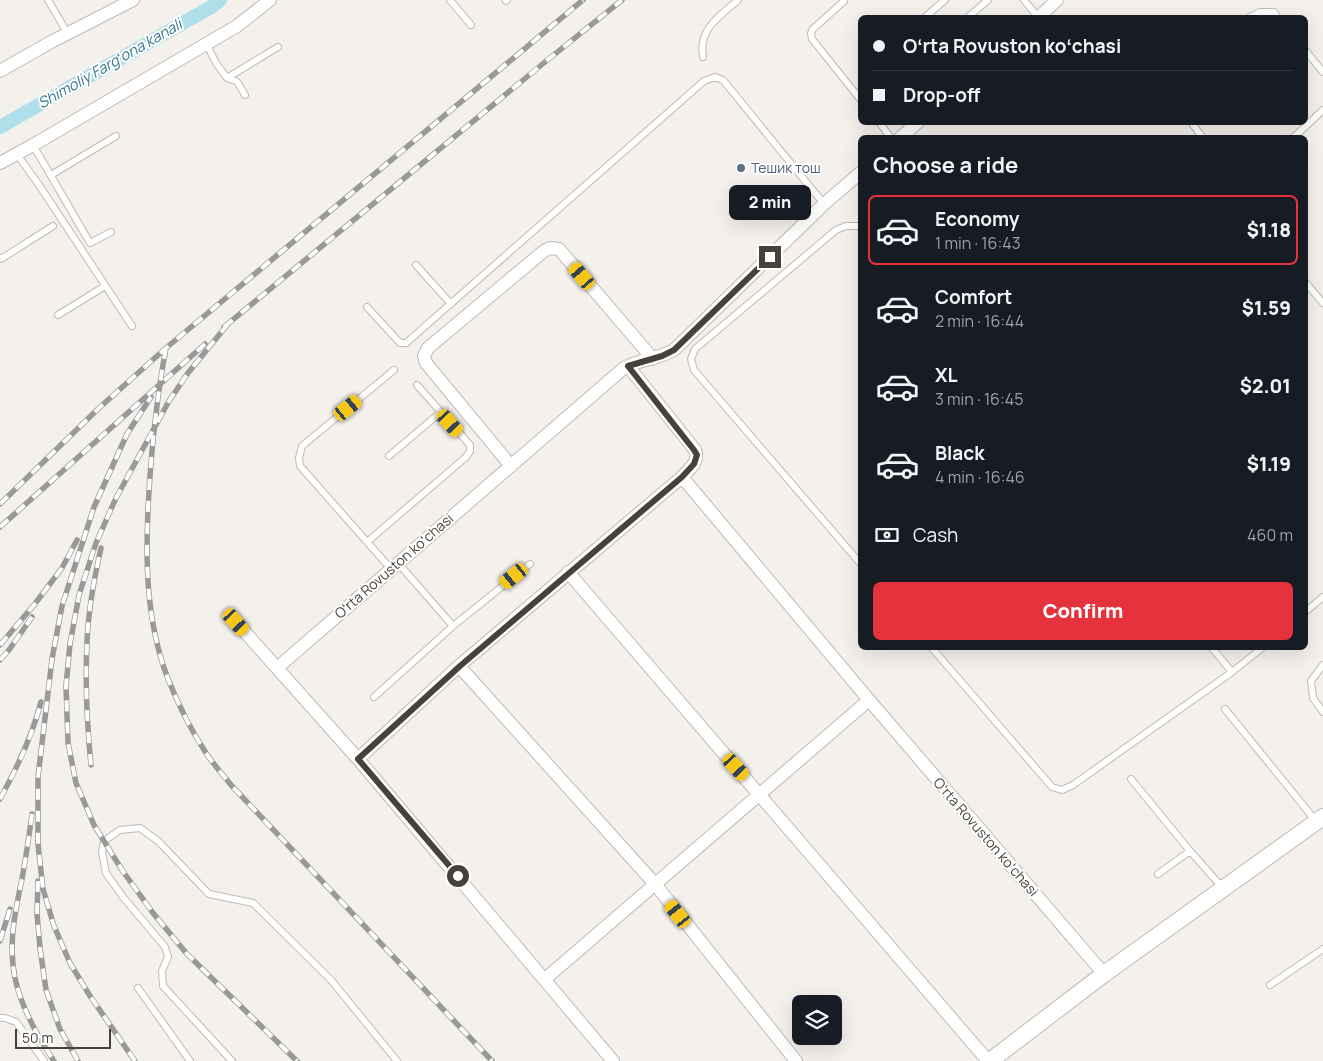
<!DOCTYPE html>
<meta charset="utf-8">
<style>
:root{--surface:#171b24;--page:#20242c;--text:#f1f3f6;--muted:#9ea1a6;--line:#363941;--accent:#e5323d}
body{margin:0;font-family:Manrope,sans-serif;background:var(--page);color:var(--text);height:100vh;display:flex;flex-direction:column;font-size:19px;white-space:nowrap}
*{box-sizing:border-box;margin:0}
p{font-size:16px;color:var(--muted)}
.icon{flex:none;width:28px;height:28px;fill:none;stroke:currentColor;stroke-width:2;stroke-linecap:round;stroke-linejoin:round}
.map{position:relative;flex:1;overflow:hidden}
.sheet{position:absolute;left:858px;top:135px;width:450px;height:515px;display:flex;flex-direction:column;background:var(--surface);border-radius:8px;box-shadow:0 5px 20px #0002}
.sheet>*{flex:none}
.top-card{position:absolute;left:858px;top:15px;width:450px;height:110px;border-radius:8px;box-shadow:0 5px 20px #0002;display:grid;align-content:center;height:110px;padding:0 15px;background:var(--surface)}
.controls{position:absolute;left:792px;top:995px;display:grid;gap:10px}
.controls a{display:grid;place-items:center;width:50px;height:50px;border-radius:8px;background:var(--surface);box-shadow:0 5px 20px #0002;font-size:25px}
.scale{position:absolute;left:15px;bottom:12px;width:96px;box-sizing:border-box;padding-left:5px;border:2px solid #48403a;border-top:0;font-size:14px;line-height:18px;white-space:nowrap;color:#48403a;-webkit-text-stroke:4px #fff;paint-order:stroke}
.end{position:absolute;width:22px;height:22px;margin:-11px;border:6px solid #48403a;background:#fff;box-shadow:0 0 0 2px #fff}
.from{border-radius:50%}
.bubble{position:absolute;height:35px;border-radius:8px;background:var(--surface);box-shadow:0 5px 20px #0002;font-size:16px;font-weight:800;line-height:35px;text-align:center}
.car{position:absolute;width:15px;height:30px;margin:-15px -8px;border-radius:6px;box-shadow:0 0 4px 1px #0007;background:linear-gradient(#f5c518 24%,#345 0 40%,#f5c518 0 76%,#345 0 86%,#f5c518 0)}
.top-card b{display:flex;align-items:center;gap:18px;height:48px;font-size:19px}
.top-card b+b{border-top:1px solid var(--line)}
.top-card i{width:12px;height:12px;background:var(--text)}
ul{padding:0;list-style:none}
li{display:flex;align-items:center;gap:15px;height:70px;margin:0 10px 8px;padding:0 5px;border:2px solid transparent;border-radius:8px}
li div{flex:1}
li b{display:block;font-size:19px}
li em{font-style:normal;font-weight:800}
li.current{border-color:var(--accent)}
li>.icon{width:45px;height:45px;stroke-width:1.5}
h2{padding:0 15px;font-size:22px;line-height:60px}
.pay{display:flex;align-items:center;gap:12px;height:55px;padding:0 15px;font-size:19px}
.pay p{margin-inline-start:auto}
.button{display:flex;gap:10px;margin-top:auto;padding:10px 15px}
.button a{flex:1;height:58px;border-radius:8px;background:var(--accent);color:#fff;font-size:20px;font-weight:800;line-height:58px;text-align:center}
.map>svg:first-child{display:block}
</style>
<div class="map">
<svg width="1323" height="1061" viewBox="0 0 1323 1061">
<rect width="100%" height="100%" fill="#f4f0ec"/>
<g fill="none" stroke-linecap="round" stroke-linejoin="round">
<!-- canal -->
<path stroke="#afdfea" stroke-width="14" d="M 0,127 L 213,6 L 220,0"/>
<!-- service casing -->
<g stroke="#c2b9b2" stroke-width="8">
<path id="service" d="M 48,0 L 68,34
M 450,0 L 471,25
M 1024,0 L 1038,17
M 506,1 L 507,0
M 844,1 L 813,29 L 811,33 L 812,39 L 860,99
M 924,18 L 945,0
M 967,18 L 988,0
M 1248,18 L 1260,12 L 1274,12 L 1278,18
M 206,43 L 216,63 L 227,78 L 236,81 L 238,83 L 245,95
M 1305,50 L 1323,72
M 703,57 C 698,29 719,17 738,0
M 227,78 L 278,47
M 879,122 L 891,138
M 1191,122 L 1203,138
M 1293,138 L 1323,110
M 33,145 L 90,243 L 111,232
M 16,153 L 39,185 L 132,326
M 51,175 L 116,136
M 860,228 L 859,226 L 846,226 L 836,230 L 695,349 L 691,359 L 694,370 L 860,563
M 0,258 L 1,259 L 53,226
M 416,265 L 451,304
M 1305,282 L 1323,303
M 367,307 L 400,343 L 406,343 L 704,81 L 715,77 L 723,80 L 824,204
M 58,315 L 105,286
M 389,456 L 441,412
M 367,542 L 466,457 L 470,451 L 470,445 L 417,385
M 398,563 L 453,626
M 391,569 L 300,466 L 299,458 L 302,446 L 394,370
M 1305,612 L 1323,597
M 932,648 L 1052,787 L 1062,790 L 1073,785 L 1232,672 L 1262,648
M 1212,648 L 1232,672
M 1323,665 L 1311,681 L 1313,698 L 1323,712
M 374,697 L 453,626 L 530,564
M 1225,709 L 1315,820
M 1131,779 L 1190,851 L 1222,887
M 1158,874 L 1190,851
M 1270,985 L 1323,949
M 138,988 L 190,1061
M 0,1018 L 5,1018 L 16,1022 L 44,1061
M 232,1061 L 163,986 L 162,971 L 168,957 L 165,947 L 123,897 L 106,873 L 102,853 L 104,841 L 120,830 L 140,828 L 158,841 L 209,894 L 253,903 L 331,980 L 397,1061"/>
</g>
<!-- minor casing -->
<g stroke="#c2b9b2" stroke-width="14">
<path id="minor" d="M 1038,18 L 1057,0
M 0,71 L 51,42 L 133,0
M 900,138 L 918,122
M 0,163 L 33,145 L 237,26 L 270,0
M 511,466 L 426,363 L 424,356 L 428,348 L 544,251 L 550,248 L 559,249 L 653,359
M 682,477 L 869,700 L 1104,974
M 568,572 L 988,1061
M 236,622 L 358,759 L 613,1061
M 459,666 L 655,884 L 796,1061
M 277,668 L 624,368 C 640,359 658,359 674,350 L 824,204 L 860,173
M 358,759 L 459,666 L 682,477 C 689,469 700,462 695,450 L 628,366
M 545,979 L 869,700"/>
</g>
<!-- tertiary casing -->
<g stroke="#c2b9b2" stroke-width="18">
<path id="tertiary" d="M 990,1061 L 1104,974 L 1323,817"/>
</g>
<!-- service -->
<use href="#service" stroke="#fff" stroke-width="6"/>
<!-- minor -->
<use href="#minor" stroke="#fff" stroke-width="12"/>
<!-- tertiary -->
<use href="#tertiary" stroke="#fff" stroke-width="16"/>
<!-- rail casing -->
<g stroke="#999" stroke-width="5.5">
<path id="rail" d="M 228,324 L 188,373 L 169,401 L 116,498 L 96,543 L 79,595 L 70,644 L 66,686 L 68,743 L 76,783 L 94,825 L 122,870 L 153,913 L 187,954 L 297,1061
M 224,327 L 545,62 L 622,0
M 166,348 C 157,396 152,443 149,491 C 145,555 145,619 168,679 C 178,704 191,730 206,753 C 214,765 223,775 232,786 L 492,1061
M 0,504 L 99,408 L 166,348 L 583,0
M 0,527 L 205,344
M 0,645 L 34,605 L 62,568 L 77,540
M 0,660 L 9,650 L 32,617
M 91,765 C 87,725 85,683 87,643 C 88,611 94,579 101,548
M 0,799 C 17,768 32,737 41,702
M 32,814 C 29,836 26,857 22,879 C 15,912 8,944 15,978 C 21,1007 38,1037 54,1061
M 38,881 L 37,914 L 40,948 L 46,990 L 60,1029 L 78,1061
M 0,941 L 10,909
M 135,1061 L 90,996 L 70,963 L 54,926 L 43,889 L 38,844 L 38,777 L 52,659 L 62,606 L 94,507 L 127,434 L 151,397"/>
</g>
<!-- rail -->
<use href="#rail" stroke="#fff" stroke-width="4" stroke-dasharray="11" stroke-linecap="butt"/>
</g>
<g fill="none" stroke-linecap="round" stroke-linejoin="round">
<!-- route -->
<path stroke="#48403a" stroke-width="6" d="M 458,876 L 358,759 L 460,666 L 682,477 L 694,464 L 697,455 L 694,450 L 628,366 L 662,356 L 674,350 L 770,257"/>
</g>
<!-- markers -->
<circle fill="#5c6f8a" stroke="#fff" stroke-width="2" cx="741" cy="168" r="5"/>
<g text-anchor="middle" stroke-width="4" stroke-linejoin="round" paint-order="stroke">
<!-- service labels -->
<g font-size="14" fill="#4e5e75" stroke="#fff" text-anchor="start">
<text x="751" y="173">Тешик тош</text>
</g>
<!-- street labels -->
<g font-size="14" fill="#48403a" stroke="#fff">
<text transform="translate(394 566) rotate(-41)" y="5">Oʻrta Rovuston koʻchasi</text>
<text transform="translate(986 837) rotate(49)" y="5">Oʻrta Rovuston koʻchasi</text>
</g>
<!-- water labels -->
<g font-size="15" font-style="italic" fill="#34798c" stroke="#fff">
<text transform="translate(110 64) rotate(-30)" y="5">Shimoliy Fargʻona kanali</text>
</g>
</g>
</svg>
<div class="controls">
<a><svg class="icon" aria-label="layers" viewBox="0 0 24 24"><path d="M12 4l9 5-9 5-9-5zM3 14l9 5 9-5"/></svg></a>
</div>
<div class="scale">50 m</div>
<i class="end from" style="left:458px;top:876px"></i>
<i class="end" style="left:770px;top:257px"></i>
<div class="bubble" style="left:729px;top:185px;width:82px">2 min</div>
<i class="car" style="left:582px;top:276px;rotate:320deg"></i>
<i class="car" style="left:348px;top:408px;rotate:51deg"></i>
<i class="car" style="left:450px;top:423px;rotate:138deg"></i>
<i class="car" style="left:514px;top:576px;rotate:231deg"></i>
<i class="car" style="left:236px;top:622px;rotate:138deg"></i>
<i class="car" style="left:736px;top:767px;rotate:138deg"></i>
<i class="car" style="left:678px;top:914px;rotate:321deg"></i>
<div class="top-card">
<b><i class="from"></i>Oʻrta Rovuston koʻchasi</b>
<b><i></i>Drop-off</b>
</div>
<section class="sheet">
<h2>Choose a ride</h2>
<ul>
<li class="current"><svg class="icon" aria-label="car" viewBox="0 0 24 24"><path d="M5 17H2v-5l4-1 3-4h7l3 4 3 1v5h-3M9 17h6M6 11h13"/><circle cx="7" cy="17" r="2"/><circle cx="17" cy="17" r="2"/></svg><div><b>Economy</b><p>1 min · 16:43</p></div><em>$1.18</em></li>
<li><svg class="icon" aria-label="car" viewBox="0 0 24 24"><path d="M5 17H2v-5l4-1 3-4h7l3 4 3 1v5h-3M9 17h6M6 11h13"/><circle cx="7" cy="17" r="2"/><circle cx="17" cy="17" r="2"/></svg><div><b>Comfort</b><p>2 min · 16:44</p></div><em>$1.59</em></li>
<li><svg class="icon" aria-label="car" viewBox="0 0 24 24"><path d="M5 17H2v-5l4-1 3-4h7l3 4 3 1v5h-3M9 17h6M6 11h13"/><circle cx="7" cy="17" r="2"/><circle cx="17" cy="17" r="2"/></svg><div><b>XL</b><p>3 min · 16:45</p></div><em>$2.01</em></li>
<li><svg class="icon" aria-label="car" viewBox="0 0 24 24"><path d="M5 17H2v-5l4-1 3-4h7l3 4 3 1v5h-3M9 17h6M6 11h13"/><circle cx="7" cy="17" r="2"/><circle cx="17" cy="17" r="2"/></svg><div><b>Black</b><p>4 min · 16:46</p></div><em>$1.19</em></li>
</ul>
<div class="pay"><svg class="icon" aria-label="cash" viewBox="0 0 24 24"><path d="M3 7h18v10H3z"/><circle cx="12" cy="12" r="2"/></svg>Cash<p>460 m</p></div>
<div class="button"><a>Confirm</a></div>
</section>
</div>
